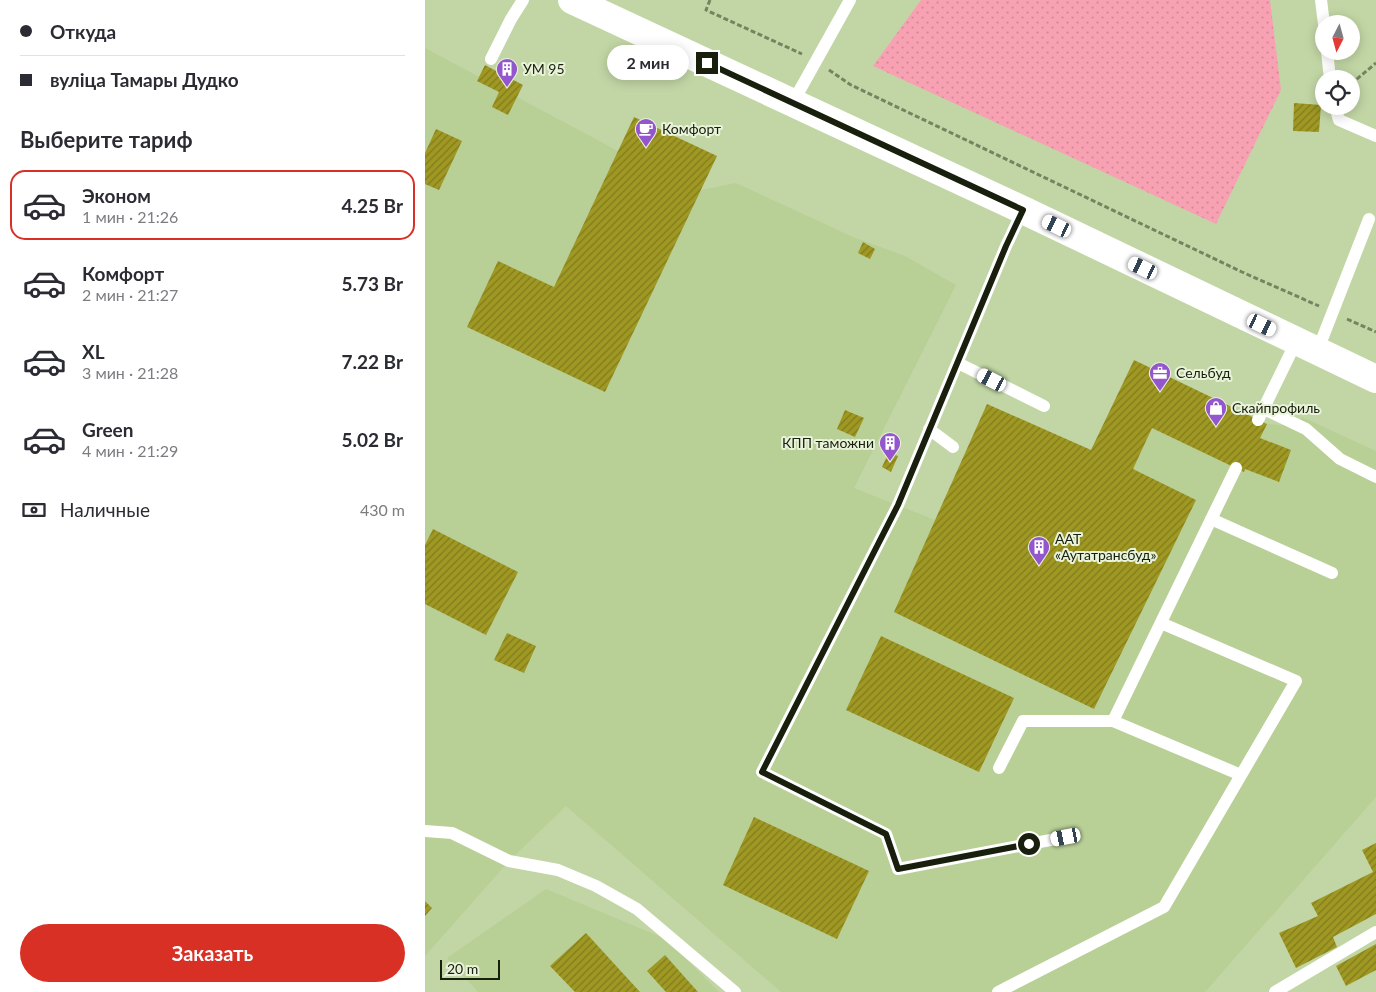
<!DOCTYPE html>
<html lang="ru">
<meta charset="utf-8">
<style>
:root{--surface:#fff;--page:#f7f7f7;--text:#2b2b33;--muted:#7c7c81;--line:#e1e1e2;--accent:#d93025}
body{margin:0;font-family:Lato,sans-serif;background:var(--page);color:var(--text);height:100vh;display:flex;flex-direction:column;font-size:19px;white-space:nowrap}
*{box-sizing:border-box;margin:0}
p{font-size:16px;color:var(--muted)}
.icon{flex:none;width:28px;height:28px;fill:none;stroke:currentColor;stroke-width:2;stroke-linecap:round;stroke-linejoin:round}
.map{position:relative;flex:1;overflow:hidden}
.drawer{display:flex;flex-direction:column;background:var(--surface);width:425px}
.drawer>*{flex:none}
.top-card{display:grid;align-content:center;height:110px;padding:0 20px;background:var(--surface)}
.needle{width:32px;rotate:186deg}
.fabs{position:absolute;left:890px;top:15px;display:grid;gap:10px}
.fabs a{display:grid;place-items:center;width:45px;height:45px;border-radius:50%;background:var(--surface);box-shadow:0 2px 12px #0003;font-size:25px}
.scale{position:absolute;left:15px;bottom:12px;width:60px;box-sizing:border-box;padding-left:5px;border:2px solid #181f0c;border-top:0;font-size:14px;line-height:18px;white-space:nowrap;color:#181f0c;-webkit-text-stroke:4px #e8f3da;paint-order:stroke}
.end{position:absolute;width:22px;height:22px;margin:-11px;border:6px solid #181f0c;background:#fff;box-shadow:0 0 0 2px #fff}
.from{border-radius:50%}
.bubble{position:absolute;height:35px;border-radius:18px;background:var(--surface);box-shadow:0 2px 12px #0003;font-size:16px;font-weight:700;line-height:35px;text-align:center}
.car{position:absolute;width:15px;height:30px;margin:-15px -8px;border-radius:6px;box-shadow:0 0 4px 1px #0007;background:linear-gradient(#fff 24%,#345 0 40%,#fff 0 76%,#345 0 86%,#fff 0)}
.top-card b{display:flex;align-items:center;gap:18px;height:48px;font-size:19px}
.top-card b+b{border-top:1px solid var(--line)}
.top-card i{width:12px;height:12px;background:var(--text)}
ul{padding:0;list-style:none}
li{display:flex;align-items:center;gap:15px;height:70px;margin:0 10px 8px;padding:0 10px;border:2px solid transparent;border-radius:15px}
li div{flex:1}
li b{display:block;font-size:19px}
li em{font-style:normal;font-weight:700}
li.selected{border-color:var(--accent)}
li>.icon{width:45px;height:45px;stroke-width:1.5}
h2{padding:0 20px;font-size:22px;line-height:60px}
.pay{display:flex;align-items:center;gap:12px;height:55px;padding:0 20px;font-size:19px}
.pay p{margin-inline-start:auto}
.cta{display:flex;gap:10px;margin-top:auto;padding:10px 20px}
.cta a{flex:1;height:58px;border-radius:30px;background:var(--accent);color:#fff;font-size:20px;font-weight:700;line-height:58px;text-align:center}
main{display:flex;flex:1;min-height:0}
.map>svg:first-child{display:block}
</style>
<main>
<section class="drawer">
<div class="top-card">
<b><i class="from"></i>Откуда</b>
<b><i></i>вуліца Тамары Дудко</b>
</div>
<h2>Выберите тариф</h2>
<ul>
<li class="selected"><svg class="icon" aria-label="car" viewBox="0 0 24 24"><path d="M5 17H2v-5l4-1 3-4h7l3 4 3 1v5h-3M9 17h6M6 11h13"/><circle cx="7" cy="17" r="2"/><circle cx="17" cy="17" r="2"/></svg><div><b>Эконом</b><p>1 мин · 21:26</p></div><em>4.25 Br</em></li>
<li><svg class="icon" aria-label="car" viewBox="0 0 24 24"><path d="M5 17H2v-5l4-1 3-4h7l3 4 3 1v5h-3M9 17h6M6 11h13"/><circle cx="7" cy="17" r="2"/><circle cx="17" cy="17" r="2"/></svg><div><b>Комфорт</b><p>2 мин · 21:27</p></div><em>5.73 Br</em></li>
<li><svg class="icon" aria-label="car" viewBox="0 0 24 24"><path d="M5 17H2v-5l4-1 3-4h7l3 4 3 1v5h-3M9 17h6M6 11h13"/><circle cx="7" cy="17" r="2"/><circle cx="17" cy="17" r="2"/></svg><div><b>XL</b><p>3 мин · 21:28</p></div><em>7.22 Br</em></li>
<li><svg class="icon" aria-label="car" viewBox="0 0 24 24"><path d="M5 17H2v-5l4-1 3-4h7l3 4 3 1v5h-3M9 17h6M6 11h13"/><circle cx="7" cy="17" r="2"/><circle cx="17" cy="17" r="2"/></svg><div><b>Green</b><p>4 мин · 21:29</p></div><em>5.02 Br</em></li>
</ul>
<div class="pay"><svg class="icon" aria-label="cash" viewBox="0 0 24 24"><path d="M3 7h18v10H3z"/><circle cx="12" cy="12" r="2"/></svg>Наличные<p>430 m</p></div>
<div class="cta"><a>Заказать</a></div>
</section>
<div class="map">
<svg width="951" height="992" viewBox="0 0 951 992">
<defs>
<pattern id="park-dots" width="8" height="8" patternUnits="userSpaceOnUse" patternTransform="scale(1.25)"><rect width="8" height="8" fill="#f7a1b3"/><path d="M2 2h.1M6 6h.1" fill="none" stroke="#d38a99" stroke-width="1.8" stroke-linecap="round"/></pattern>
<pattern id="building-hatch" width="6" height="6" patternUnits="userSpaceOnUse" patternTransform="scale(1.25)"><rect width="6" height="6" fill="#9f9823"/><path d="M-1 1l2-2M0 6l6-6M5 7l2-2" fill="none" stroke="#817b1d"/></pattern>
</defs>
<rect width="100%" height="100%" fill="#c2d6a5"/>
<!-- built -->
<path fill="#b8cf96" d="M 0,48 L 193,151 L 276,190 L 311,183 L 428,237 L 480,256 L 531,285 L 429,488 L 510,520 L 562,404 L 666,450 L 718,364 L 842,424 L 873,426 L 877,417 L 951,451 L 951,797 L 780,992 L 356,992 L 141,806 L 84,861 L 0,956 Z
M 121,889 L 241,939 L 294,992 L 53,992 L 22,958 Z"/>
<!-- park -->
<path fill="url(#park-dots)" d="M 496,0 L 845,0 L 856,90 L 791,224 L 448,66 Z"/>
<!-- building -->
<path fill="url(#building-hatch)" d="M 60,65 L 98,85 L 83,115 L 67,107 L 74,92 L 52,81 Z
M 869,103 L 896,105 L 894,132 L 868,131 Z
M 209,117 L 292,156 L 180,392 L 42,327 L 73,261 L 129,287 Z
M 11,129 L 37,141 L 14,190 L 0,184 L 0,153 Z
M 438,242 L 450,249 L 445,259 L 433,253 Z
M 709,360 L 842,424 L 835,438 L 866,450 L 854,482 L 820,469 L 819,472 L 727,428 L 708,469 L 771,500 L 669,709 L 469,612 L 562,404 L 666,450 Z
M 420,410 L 439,418 L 430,437 L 412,429 Z
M 464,452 L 473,456 L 466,472 L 457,467 Z
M 8,529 L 93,572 L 61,635 L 0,604 L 0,545 Z
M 82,633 L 111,646 L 99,673 L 69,660 Z
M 456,636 L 589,698 L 554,772 L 421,710 Z
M 329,817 L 444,871 L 412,939 L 298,885 Z
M 951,843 L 951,914 L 908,937 L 912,947 L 871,968 L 854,933 L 893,916 L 886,903 L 948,872 L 937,850 Z
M 0,901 L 7,908 L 0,916 Z
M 161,933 L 215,992 L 150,992 L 125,966 Z
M 951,944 L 951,970 L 921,986 L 911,966 Z
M 240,955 L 273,992 L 241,992 L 222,971 Z"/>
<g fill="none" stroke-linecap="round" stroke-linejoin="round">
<!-- path -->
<path stroke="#758460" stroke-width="3" stroke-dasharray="5 2.5" stroke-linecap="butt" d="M 285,0 L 281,10 L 377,54
M 404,70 L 426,85 L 817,272 L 894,306
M 926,84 L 951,63
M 922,319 L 951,332"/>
<!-- service -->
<path stroke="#fff" stroke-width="12" d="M 896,0 L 899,24
M 902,51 L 905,79
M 66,59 L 86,19 L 98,0
M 367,104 L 425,0
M 910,106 L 914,120 L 951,136
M 598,210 L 581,246 L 473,505 L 337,772 L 461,834 L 473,869 L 641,837
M 892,352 L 944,219
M 533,363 L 619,406
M 839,409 L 881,429 L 915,459 L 951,477
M 833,420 L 871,342
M 504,429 L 528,447
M 786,519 L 907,573
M 688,721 L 816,775
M 574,768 L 598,721 L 688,721 L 811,468
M 0,831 L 27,833 L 84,861 L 133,870 L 171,886 L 212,909 L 310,992
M 573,992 L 739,907 L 871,681 L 736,623
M 850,992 L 951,932"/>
<!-- tertiary -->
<path stroke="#fff" stroke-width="28" d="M 147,0 L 598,210 L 951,379"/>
</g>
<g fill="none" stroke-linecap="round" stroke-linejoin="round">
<!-- route -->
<path stroke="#181f0c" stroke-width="6" d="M 282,63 L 598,210 L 581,246 L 473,505 L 337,772 L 461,834 L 473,869 L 604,844"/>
</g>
<!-- icons -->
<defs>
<g id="building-pin" transform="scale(1.125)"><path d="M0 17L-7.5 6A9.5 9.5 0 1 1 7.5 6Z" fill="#9456cc" stroke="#e8f3da"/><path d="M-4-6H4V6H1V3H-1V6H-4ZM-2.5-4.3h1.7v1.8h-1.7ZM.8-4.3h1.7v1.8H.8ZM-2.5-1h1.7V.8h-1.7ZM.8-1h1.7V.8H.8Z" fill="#fff"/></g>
<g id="cafe-pin" transform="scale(1.125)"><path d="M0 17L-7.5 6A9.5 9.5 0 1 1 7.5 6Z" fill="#9456cc" stroke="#e8f3da"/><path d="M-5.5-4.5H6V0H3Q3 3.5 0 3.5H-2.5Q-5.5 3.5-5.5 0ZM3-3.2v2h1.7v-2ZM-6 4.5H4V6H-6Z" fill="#fff"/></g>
<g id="office-pin" transform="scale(1.125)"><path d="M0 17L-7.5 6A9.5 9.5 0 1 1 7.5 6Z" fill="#9456cc" stroke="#e8f3da"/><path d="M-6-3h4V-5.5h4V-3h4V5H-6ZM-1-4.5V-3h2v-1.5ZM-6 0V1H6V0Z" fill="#fff"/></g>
<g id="shop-pin" transform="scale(1.125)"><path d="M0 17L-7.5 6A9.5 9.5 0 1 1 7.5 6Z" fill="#9456cc" stroke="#e8f3da"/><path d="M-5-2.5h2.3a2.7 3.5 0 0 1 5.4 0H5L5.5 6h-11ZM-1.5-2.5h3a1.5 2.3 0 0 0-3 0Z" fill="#fff"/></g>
</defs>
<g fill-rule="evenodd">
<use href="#building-pin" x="82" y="69"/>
<use href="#cafe-pin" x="221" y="129"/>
<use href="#office-pin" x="735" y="373"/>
<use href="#shop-pin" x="791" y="408"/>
<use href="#building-pin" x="465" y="443"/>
<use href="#building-pin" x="614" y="547"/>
</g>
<g text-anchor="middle" stroke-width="4" stroke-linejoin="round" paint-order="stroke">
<!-- poi labels -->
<g font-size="14" fill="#181f0c" stroke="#e8f3da" text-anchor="start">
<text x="98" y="74">УМ 95</text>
<text x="237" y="134">Комфорт</text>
<text x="751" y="378">Сельбуд</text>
<text x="807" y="413">Скайпрофиль</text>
<text x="449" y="448" text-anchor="end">КПП таможни</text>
<text x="630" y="544">ААТ<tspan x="630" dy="16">«Аутатрансбуд»</tspan></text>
</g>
</g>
</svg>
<div class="fabs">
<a><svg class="needle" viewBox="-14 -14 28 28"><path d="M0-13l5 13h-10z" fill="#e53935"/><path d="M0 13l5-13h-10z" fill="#7c7c81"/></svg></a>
<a><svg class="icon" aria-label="locate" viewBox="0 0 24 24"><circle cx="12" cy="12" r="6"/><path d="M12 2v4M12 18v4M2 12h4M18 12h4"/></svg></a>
</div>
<div class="scale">20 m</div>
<i class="end from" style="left:604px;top:844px"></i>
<i class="end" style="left:282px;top:63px"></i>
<div class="bubble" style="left:182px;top:45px;width:82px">2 мин</div>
<i class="car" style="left:632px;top:226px;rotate:296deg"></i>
<i class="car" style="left:718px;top:268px;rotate:296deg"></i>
<i class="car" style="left:837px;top:325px;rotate:116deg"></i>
<i class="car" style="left:567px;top:380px;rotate:297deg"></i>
<i class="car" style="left:641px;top:837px;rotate:259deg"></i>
</div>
</main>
